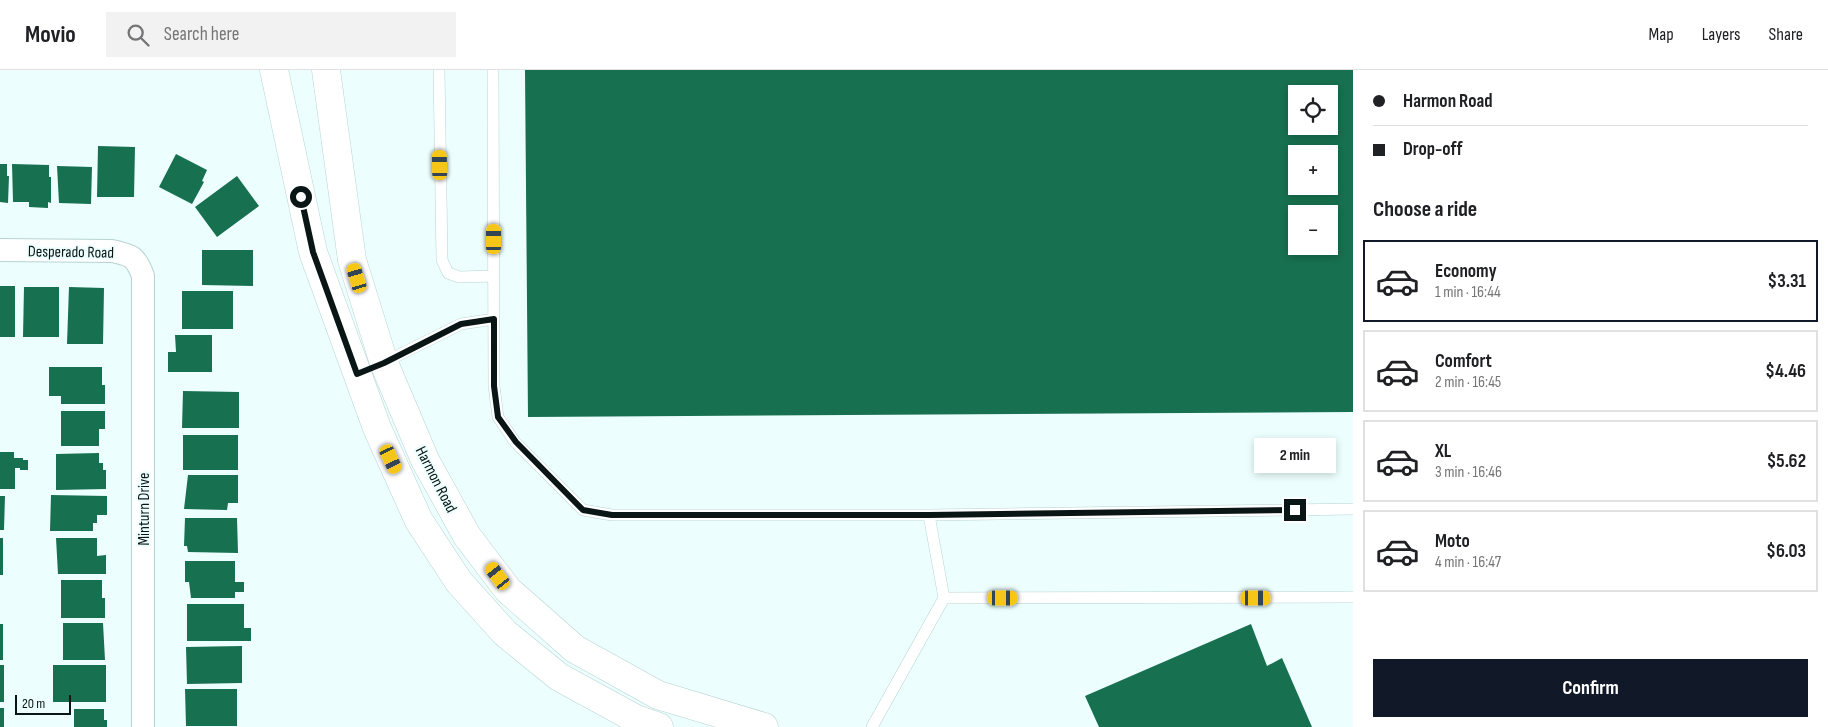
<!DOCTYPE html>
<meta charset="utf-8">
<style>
:root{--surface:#fff;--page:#f2f2f2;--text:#202124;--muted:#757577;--line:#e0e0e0;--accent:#111827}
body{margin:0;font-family:"Sofia Sans Condensed",sans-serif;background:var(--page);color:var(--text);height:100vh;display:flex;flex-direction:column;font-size:19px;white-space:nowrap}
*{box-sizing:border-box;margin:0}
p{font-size:16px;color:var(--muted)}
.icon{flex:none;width:28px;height:28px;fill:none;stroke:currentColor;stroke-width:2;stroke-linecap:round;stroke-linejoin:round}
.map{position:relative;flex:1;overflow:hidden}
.side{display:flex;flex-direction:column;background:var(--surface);width:475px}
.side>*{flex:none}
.banner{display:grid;align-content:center;height:110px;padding:0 20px;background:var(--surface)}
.controls{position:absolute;left:1288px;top:15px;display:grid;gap:10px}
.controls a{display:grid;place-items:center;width:50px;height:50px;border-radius:0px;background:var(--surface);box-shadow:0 2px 8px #0003;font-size:25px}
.scale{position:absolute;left:15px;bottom:12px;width:56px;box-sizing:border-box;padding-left:5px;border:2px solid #0a1515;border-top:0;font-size:14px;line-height:18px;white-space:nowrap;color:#0a1515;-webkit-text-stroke:4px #ecfefd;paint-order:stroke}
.end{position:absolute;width:22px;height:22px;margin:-11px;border:6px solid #0a1515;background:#fff;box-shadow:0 0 0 2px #fff}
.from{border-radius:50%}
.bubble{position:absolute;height:35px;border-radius:0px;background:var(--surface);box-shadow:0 2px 8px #0003;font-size:16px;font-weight:700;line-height:35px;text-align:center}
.car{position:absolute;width:15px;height:30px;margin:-15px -8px;border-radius:6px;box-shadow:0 0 4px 1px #0007;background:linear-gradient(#f5c518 24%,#345 0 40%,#f5c518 0 76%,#345 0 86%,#f5c518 0)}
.banner b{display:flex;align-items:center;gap:18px;height:48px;font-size:19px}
.banner b+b{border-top:1px solid var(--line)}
.banner i{width:12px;height:12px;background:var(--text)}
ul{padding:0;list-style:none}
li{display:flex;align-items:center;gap:15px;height:82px;margin:0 10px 8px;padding:0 10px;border:2px solid var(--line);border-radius:0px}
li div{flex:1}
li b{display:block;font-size:19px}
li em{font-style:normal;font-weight:700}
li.on{border-color:var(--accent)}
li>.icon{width:45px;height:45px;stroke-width:1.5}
h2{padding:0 20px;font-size:22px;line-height:60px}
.button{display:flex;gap:10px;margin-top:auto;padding:10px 20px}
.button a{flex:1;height:58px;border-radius:0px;background:var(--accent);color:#fff;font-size:20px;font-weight:700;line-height:58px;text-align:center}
header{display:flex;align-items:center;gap:30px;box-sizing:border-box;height:70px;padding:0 25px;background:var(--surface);border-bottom:1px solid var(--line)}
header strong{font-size:24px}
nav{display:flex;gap:28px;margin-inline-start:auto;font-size:18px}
.search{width:350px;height:45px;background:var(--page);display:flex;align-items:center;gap:12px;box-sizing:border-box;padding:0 18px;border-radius:0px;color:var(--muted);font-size:19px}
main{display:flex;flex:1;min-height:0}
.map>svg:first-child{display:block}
</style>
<header>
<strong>Movio</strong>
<div class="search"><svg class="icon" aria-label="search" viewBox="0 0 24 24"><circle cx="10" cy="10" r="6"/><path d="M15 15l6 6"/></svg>Search here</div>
<nav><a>Map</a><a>Layers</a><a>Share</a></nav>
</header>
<main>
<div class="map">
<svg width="1353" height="657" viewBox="0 0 1353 657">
<rect width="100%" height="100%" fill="#ecfefd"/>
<!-- building -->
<path fill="#17704f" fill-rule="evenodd" d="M 525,0 L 1353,0 L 1353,342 L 528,347 ZM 1296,24 L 1329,24 L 1329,56 L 1296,56 ZM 1296,84 L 1329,84 L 1329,116 L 1296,116 ZM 1296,144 L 1329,144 L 1329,176 L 1296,176 Z
M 98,76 L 135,77 L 134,127 L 97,127 Z
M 176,84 L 207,100 L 202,111 L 204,112 L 192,134 L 159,117 Z
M 0,94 L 7,94 L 7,106 L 9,106 L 8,133 L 0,132 Z
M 12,94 L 49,95 L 49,107 L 51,107 L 51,133 L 48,132 L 48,138 L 29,137 L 29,132 L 13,132 Z
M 57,96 L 92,97 L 91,134 L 59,133 Z
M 237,106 L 259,136 L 217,167 L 195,137 Z
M 202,180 L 253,180 L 253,216 L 202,215 Z
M 0,216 L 15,216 L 15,267 L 0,267 Z
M 24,217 L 59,217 L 59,267 L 23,267 Z
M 69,217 L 104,218 L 103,274 L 67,274 Z
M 182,221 L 233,221 L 233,259 L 182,259 Z
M 175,265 L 212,265 L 212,302 L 168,302 L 168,282 L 176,282 Z
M 49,297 L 102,297 L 102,315 L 105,315 L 105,334 L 61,334 L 61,326 L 49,326 Z
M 183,321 L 239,322 L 239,358 L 182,358 Z
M 61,341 L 105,341 L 105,359 L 99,359 L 99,376 L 61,376 Z
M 183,365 L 238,365 L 238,400 L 183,400 Z
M 0,382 L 14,382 L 14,388 L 23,388 L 23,390 L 28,390 L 28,400 L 20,400 L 20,398 L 15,398 L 15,419 L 0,419 Z
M 99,383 L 99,393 L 103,393 L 103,400 L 106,400 L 106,419 L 56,420 L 56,384 Z
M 188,405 L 238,405 L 238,433 L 228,433 L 227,440 L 184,439 Z
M 51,425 L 107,426 L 107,445 L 97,445 L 97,453 L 93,453 L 93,461 L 50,461 Z
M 0,426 L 5,426 L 4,460 L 0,460 Z
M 185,448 L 237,448 L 238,483 L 188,482 L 187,476 L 184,476 Z
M 0,468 L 3,468 L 3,505 L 0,505 Z
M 56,468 L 97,468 L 97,486 L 106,485 L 106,504 L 58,504 Z
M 185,491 L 235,491 L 235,512 L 244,512 L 244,522 L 235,522 L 235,528 L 191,528 L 189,512 L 185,512 Z
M 61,510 L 102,510 L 102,528 L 105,528 L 105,548 L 61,548 Z
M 187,534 L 244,534 L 244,558 L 251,558 L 251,571 L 187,571 Z
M 63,553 L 103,553 L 105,590 L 63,590 Z
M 0,554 L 3,554 L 3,590 L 0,590 Z
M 1251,554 L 1267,596 L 1282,588 L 1312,657 L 1099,657 L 1085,626 Z
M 242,576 L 242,613 L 187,614 L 186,577 Z
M 0,595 L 4,595 L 4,632 L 0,632 Z
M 53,595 L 106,595 L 106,632 L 53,632 Z
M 185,619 L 237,619 L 237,656 L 186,656 Z
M 0,638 L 4,638 L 4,657 L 0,657 Z
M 74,639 L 104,639 L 104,650 L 107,650 L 107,657 L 74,657 Z"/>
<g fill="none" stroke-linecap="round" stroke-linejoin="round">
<!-- service casing -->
<g stroke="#b6d4d3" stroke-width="12">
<path id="service" d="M 439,0 L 442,190 L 448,203 L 459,207 L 494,206
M 493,0 L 494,316 L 498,347 L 515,372 L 583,440 L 612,445 L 929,445
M 383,293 L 461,254 L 494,249
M 944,528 L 929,445 L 1353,439
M 872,657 L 944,528 L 1353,527"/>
</g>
<!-- minor casing -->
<g stroke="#b6d4d3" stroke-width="24">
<path id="minor" d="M 0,180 L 112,181 C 132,185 136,187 143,206 L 143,657"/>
</g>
<!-- tertiary casing -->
<g stroke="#b6d4d3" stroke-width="29">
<path id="tertiary" d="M 274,0 L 313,182 L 377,358 L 419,451 L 459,512 L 505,563 L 559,607 L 636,649 L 659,657
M 326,0 L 352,190 L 384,293 L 425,390 L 467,466 L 508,520 L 575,579 L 658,625 L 764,657"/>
</g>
<!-- service -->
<use href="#service" stroke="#fff" stroke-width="11"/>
<!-- minor -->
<use href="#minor" stroke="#fff" stroke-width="22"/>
<!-- tertiary -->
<use href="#tertiary" stroke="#fff" stroke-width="28"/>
</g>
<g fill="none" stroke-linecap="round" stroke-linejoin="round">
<!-- route -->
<path stroke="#0a1515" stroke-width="6" d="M 301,127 L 313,182 L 357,304 L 384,293 L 461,254 L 494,249 L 494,316 L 498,347 L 516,372 L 583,440 L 612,445 L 929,445 L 1295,440"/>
</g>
<g text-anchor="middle" stroke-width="4" stroke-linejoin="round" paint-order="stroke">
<!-- street labels -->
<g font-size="16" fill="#0a1515" stroke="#ecfefd">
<text transform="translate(71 181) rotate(1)" y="6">Desperado Road</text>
<text transform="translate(437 409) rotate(63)" y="6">Harmon Road</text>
<text transform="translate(143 439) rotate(-90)" y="6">Minturn Drive</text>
</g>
</g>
</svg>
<div class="controls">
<a><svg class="icon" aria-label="locate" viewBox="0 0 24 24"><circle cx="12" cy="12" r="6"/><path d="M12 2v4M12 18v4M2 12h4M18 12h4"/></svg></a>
<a>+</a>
<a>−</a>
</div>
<div class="scale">20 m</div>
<i class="end from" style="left:301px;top:127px"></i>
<i class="end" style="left:1295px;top:440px"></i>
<div class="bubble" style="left:1254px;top:368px;width:82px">2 min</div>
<i class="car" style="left:440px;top:95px;rotate:359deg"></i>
<i class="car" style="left:494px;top:169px;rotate:0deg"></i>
<i class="car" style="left:357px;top:208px;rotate:343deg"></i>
<i class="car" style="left:391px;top:389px;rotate:155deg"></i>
<i class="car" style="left:498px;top:506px;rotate:323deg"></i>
<i class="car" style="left:1003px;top:528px;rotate:90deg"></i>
<i class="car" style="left:1256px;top:528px;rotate:90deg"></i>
</div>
<section class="side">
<div class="banner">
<b><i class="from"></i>Harmon Road</b>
<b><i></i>Drop-off</b>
</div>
<h2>Choose a ride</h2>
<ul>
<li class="on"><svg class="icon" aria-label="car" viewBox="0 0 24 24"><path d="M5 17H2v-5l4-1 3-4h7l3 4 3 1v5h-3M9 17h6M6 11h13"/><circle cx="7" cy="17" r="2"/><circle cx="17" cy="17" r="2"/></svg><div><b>Economy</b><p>1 min · 16:44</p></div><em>$3.31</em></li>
<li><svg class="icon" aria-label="car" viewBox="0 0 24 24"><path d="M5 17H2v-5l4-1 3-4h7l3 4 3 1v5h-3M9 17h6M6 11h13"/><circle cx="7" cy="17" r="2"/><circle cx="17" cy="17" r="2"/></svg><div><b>Comfort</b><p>2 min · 16:45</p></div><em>$4.46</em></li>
<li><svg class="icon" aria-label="car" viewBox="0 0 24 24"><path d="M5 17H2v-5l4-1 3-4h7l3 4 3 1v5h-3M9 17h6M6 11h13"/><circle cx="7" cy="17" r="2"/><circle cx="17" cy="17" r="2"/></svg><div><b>XL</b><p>3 min · 16:46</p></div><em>$5.62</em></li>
<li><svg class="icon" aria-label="car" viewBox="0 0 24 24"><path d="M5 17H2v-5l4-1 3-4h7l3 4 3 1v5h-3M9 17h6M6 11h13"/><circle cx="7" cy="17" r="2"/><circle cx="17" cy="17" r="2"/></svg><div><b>Moto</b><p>4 min · 16:47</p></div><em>$6.03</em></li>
</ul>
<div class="button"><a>Confirm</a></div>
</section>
</main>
